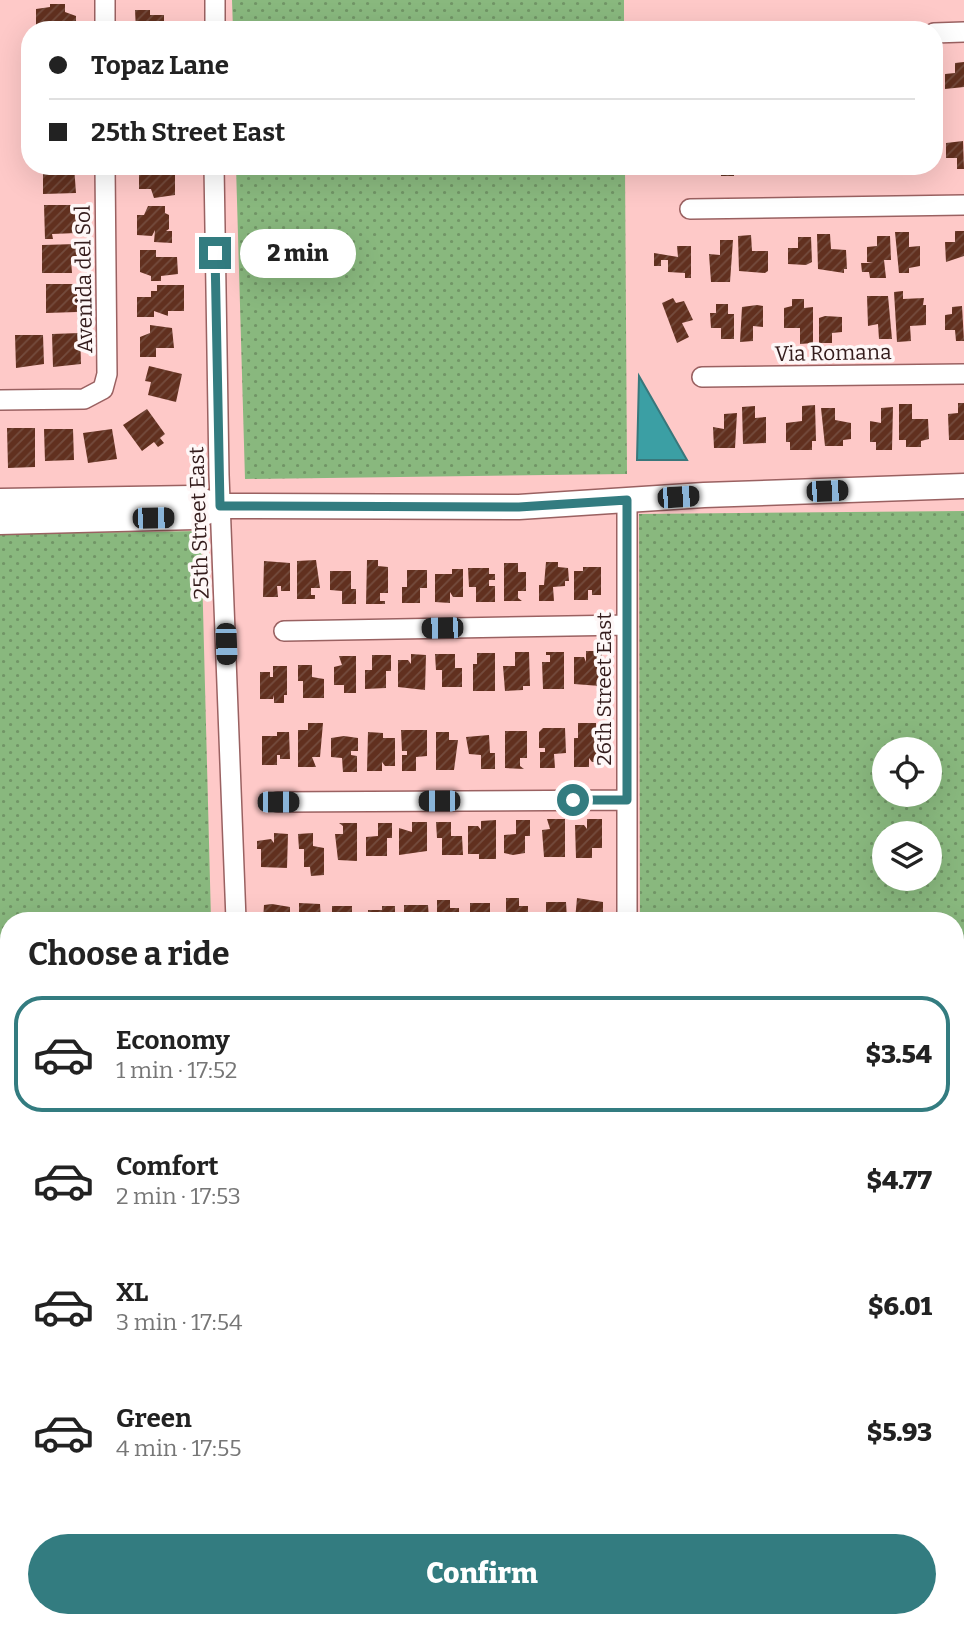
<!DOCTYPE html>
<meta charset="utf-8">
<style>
:root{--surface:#fff;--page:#f2f2f2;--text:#222;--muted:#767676;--line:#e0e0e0;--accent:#337c80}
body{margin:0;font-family:Bitter,serif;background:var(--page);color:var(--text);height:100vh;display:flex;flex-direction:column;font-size:26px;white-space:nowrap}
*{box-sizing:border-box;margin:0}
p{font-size:23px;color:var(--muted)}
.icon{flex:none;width:38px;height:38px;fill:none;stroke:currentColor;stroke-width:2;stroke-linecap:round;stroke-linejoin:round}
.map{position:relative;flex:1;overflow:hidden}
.details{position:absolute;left:0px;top:912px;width:964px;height:716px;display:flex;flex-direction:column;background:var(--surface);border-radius:28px 28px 0 0;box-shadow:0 7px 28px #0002}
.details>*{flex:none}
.top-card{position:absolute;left:21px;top:21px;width:922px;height:154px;border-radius:28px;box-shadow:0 7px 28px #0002;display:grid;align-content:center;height:154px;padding:0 28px;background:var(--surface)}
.fabs{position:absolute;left:872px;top:737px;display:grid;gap:14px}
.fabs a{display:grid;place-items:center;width:70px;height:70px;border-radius:50%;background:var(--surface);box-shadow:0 7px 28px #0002;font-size:35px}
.end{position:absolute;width:32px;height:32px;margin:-16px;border:9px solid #337c80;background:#fff;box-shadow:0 0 0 4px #fff}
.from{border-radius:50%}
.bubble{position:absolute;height:49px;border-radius:24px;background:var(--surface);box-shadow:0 7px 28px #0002;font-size:23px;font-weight:800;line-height:49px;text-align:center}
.car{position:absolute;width:21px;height:42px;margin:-21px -10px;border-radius:9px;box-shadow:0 0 5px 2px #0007;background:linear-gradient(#222 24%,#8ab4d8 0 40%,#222 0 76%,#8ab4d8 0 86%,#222 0)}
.top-card b{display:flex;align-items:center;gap:24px;height:66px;font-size:26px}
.top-card b+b{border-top:2px solid var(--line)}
.top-card i{width:18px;height:18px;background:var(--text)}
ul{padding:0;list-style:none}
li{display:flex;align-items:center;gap:21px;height:116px;margin:0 14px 10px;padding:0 14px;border:4px solid transparent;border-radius:28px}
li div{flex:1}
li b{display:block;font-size:26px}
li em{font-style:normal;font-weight:800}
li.on{border-color:var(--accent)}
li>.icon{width:63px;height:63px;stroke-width:1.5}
h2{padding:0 28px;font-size:32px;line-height:84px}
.button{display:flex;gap:14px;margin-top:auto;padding:14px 28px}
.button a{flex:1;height:80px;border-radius:42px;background:var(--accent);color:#fff;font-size:28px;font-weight:800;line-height:80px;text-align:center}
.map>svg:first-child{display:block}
</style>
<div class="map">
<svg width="964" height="1626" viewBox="0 0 964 1626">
<defs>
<pattern id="grass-dots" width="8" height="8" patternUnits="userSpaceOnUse" patternTransform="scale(1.75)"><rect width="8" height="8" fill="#89b87e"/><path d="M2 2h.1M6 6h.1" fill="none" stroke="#719566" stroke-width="1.8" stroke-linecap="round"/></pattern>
<pattern id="building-hatch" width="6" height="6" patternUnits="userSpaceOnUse" patternTransform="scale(1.75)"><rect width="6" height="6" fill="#61301f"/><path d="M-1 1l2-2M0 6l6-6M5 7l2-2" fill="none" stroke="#744c3e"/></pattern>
</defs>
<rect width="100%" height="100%" fill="#fec9c8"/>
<!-- built -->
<path fill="#f5bbba" d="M 956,1322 L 964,1322 L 964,1626 L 689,1626 L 689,1619 L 956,1619 Z"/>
<!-- grass -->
<path fill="url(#grass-dots)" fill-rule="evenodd" d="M 232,0 L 624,0 L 624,30 L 233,30 Z
M 236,166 L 625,166 L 627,474 L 245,479 Z
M 964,511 L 964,1291 L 956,1292 L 956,920 L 640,920 L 639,514 ZM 884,749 L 929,749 L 929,794 L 884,794 ZM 929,833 L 929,878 L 884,878 L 884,833 Z
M 201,531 L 211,920 L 9,920 L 9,1619 L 214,1619 L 213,1626 L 0,1626 L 0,534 Z
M 256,1619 L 634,1619 L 634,1626 L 256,1626 Z
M 964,1619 L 964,1626 L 689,1626 L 689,1623 Z"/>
<!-- water -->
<path fill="#3b9fa4" stroke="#39777b" stroke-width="2" d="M 639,376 L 687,460 L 637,460 Z"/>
<!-- building -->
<path fill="url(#building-hatch)" d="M 50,4 L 65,4 L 65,12 L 76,16 L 76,30 L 36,27 L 36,9 L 50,7 Z
M 135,10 L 150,10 L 150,15 L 164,15 L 164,30 L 136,30 Z
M 964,62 L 964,87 L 945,89 L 945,74 L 955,73 L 955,63 Z
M 963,141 L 964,169 L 957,169 L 957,158 L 946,158 L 946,143 Z
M 43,166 L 74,166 L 76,193 L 43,194 Z
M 721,166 L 734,166 L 734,176 L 721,176 Z
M 157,167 L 157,175 L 175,174 L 175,195 L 154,198 L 151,189 L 139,189 L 139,168 Z
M 44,205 L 74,205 L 77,233 L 52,234 L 53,239 L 45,239 Z
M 148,206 L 165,206 L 165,213 L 169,215 L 169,229 L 166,231 L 172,231 L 172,243 L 154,242 L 155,230 L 152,236 L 137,235 L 137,215 L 144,215 Z
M 955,231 L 964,231 L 964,256 L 946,262 L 945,242 L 955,242 Z
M 895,232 L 909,232 L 909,247 L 920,246 L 920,266 L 909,268 L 909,273 L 899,273 Z
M 817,234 L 830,234 L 831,249 L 846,250 L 847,269 L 844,269 L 844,273 L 818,269 Z
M 751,235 L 752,251 L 768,251 L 768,271 L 765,273 L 739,271 L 738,236 Z
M 877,236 L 890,236 L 891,260 L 884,260 L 886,278 L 870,278 L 869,272 L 862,272 L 861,263 L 873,263 L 867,262 L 867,247 L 877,246 Z
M 798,237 L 811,237 L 812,262 L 806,265 L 788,264 L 788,248 L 798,248 Z
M 720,240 L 733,240 L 730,282 L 711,282 L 709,254 L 720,255 Z
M 77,244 L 77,260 L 71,260 L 72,273 L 42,273 L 42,245 Z
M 677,246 L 691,246 L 691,278 L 685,278 L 685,273 L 668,272 L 668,260 L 661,260 L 661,266 L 654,266 L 654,253 L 678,257 Z
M 140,250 L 156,250 L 156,257 L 177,257 L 178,274 L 161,276 L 161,281 L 151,281 L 151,276 L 140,272 Z
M 46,284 L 77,284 L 77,312 L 46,313 Z
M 157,285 L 184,285 L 184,311 L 168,311 L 168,316 L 154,311 L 154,317 L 137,317 L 137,297 L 151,297 L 151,291 L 157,291 Z
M 903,291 L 903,299 L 924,298 L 923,305 L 926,305 L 926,325 L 910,326 L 911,341 L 897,342 L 894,292 Z
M 867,296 L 888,296 L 892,339 L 879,339 L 878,324 L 868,326 Z
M 673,298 L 676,303 L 684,301 L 693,320 L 682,323 L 689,337 L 677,343 L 662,303 Z
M 792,299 L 804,299 L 804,308 L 813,307 L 813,343 L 800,344 L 800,328 L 784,328 L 784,308 L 792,306 Z
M 716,304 L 728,304 L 728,314 L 734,314 L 734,339 L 721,339 L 721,328 L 711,328 L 710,313 L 716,313 Z
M 757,305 L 763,306 L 763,327 L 753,326 L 753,341 L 740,342 L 742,307 Z
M 962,306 L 964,341 L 956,341 L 955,330 L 945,330 L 945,315 L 952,314 L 952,307 Z
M 825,316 L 842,317 L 842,332 L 832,333 L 832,343 L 819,343 L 819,318 Z
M 150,325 L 172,328 L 174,348 L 156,348 L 156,357 L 140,357 L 140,337 L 150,333 Z
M 80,333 L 81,364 L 53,367 L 52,334 Z
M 15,335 L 43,335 L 44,364 L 16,368 Z
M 149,366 L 182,374 L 176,402 L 148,395 L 151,382 L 145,381 Z
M 958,403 L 964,403 L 964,440 L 949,440 L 948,414 L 958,413 Z
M 899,404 L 912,404 L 912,419 L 928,419 L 929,439 L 921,441 L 921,447 L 906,447 L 906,440 L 899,440 Z
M 815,405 L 816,441 L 812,441 L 812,450 L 790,450 L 790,442 L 786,442 L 786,423 L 802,421 L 802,406 Z
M 755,406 L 755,418 L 766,417 L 766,443 L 743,444 L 742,407 Z
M 893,407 L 892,450 L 876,450 L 876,442 L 870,442 L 870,421 L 881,423 L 881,408 Z
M 821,408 L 835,408 L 835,420 L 851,423 L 851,439 L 843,440 L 843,446 L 825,446 Z
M 147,409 L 165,434 L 160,438 L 164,443 L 158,447 L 154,442 L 142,451 L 123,425 Z
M 737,413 L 735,448 L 714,448 L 713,427 L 724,429 L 724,414 Z
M 7,428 L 35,428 L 35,467 L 8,468 Z
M 44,429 L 73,429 L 74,460 L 45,461 Z
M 112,429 L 117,459 L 88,463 L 83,433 Z
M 316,560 L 320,588 L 311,588 L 311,595 L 315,595 L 315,599 L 297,599 L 297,561 Z
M 367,560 L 378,560 L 378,566 L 388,567 L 388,593 L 380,593 L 380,601 L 385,601 L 385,604 L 366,604 Z
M 264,561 L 290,563 L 290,591 L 281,591 L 281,586 L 277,586 L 278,597 L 263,597 Z
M 546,562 L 558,562 L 558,567 L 568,568 L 569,581 L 565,581 L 565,586 L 553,587 L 554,601 L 539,601 L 539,585 L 544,585 Z
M 504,563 L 518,563 L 518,572 L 526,572 L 526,591 L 518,591 L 518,598 L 522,601 L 504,601 Z
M 583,567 L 601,567 L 601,595 L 592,595 L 592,590 L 588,590 L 588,600 L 574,600 L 574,571 L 583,571 Z
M 468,568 L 489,568 L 489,574 L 495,574 L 495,580 L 489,580 L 489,586 L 495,586 L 495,602 L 476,602 L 476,587 L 469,587 Z
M 452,569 L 463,569 L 463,597 L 453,597 L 450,592 L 450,603 L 435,602 L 435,574 L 452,574 Z
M 407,570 L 427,570 L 427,588 L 420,588 L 420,603 L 402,603 L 402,587 L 407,587 Z
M 330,571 L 351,571 L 351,589 L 356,589 L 356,604 L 342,604 L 342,591 L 330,590 Z
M 586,651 L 602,651 L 600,686 L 574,684 L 574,657 L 584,657 L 586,662 Z
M 515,652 L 529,652 L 530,686 L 523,686 L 523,690 L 505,691 L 503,666 L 515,666 Z
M 546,652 L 564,652 L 564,689 L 543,689 L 542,662 L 550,662 L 550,655 L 546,655 Z
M 477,653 L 495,653 L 495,691 L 473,691 L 473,664 L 477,664 Z
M 411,654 L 426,655 L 425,690 L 398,687 L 398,660 L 408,660 L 411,664 Z
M 435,654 L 455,654 L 455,668 L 462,668 L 462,687 L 442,687 L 442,670 L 436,670 Z
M 372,655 L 391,655 L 391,671 L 386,671 L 386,688 L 365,689 L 365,670 L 372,670 Z
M 339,656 L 356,656 L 356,693 L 344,693 L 344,685 L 334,685 L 334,667 L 342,665 Z
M 298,665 L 312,665 L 312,677 L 324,679 L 324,698 L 303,698 L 303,681 L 298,681 Z
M 273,666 L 287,666 L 287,695 L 284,695 L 284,703 L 274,703 L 274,695 L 273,699 L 260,699 L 260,672 L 270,672 L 270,677 L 273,677 Z
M 308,723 L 323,723 L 320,757 L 312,757 L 316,767 L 298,767 L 298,730 L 308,730 Z
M 578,723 L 596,723 L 596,734 L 602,734 L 602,762 L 592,762 L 589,758 L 589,767 L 574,767 L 574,738 L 578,738 Z
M 543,728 L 565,728 L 566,753 L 554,754 L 555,768 L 540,768 L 540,752 L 545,752 L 545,748 L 539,748 L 539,732 Z
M 401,730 L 427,730 L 427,756 L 416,757 L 416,771 L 402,771 L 402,755 L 407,755 L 407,751 L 402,751 Z
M 505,731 L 527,731 L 527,758 L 520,758 L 520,766 L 524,769 L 505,768 Z
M 277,732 L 289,732 L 290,759 L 280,759 L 280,755 L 277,755 L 277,765 L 262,765 L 262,736 L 277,736 Z
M 368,732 L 383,733 L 383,738 L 395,738 L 395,766 L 385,766 L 382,762 L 382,771 L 367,771 Z
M 436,732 L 449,732 L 449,740 L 458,740 L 454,770 L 436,770 Z
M 489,735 L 490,753 L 495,753 L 495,769 L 481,769 L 481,755 L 469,754 L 466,737 Z
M 344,736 L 358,738 L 358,751 L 351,751 L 351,755 L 357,756 L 357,772 L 343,772 L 342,758 L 331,757 L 331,738 Z
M 547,819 L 565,819 L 565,857 L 544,857 L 542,830 L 550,829 Z
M 587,819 L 602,819 L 602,848 L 592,848 L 592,858 L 576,858 L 575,825 L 584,825 L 587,829 Z
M 496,820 L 496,859 L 479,859 L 479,854 L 468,854 L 468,826 L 478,826 L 481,830 L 481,821 Z
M 516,820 L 530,820 L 530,836 L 525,836 L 525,853 L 513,855 L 504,853 L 504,835 L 516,834 Z
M 412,822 L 427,822 L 427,851 L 399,855 L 399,828 L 412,832 Z
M 436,822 L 451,822 L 451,836 L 462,836 L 463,855 L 442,855 L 442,838 L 437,838 Z
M 339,823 L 357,823 L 357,861 L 338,860 L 335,834 L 343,834 L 343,826 Z
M 378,823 L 392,823 L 392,838 L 387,838 L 387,856 L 366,856 L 366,837 L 378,836 Z
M 274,833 L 288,834 L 287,868 L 261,867 L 261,849 L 257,849 L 257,841 L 271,839 L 274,843 Z
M 313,833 L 313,846 L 324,848 L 324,875 L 311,876 L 310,867 L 304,867 L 304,849 L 299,849 L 298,834 Z
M 506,898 L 519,898 L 519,906 L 528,906 L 528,920 L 506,920 Z
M 577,898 L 603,902 L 603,920 L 575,920 Z
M 437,900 L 450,900 L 450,908 L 459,908 L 459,920 L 437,920 Z
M 546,902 L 566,902 L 567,920 L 546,920 Z
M 299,903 L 320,904 L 321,920 L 299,920 Z
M 470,903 L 490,903 L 490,920 L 470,920 Z
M 272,904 L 290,907 L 290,920 L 263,920 L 264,905 Z
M 404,905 L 428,905 L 429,920 L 408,920 L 408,916 L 404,916 Z
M 332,906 L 352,906 L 352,920 L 332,920 Z
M 382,906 L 395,906 L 395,920 L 368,920 L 368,910 L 382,910 Z
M 956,1384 L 964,1384 L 964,1413 L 956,1413 Z
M 956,1473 L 964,1473 L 964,1502 L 956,1502 Z"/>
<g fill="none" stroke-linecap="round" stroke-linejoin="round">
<!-- minor casing -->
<g stroke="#9a6161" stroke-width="22">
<path id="minor" d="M 105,30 L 105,0
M 215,30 L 215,0
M 934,33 L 964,32
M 214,166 L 219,475 L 236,920
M 690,209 L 964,205
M 702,377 L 964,374
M 0,400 L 84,399 L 103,389 L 107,374 L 105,166
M 284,631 L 627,625
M 278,802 L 627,800
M 627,920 L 627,500
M 956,1307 L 964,1306
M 231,1626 L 231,1619"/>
</g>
<!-- major casing -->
<g stroke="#9a6161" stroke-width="27">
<path id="major" d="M 0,501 L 192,498 L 220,506 L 519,507 L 704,495 L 964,486
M 0,522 L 195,517 L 220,506"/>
</g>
<!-- minor -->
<use href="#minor" stroke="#fff" stroke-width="19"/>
<!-- major -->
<use href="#major" stroke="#fff" stroke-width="24"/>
</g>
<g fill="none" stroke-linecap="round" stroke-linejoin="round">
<!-- route -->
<path stroke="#337c80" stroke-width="9" d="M 215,253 L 220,506 L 519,507 L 627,500 L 627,800 L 573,800"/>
</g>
<g text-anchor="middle" stroke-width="7" stroke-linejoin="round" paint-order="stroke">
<!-- street labels -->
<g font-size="21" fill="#331b1b" stroke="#fef7f7">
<text transform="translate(84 279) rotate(-91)" y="7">Avenida del Sol</text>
<text transform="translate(833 353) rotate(-1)" y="7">Via Romana</text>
<text transform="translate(199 523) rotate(-92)" y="7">25th Street East</text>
<text transform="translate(604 689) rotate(-90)" y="7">26th Street East</text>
</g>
</g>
</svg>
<div class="fabs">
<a><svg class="icon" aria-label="locate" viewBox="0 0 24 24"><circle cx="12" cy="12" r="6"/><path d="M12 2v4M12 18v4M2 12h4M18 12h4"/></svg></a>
<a><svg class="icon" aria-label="layers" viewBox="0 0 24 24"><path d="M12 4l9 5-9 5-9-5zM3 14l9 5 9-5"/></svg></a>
</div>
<i class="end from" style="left:573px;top:800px"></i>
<i class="end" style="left:215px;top:253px"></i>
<div class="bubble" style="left:240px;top:229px;width:116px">2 min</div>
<i class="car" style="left:827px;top:491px;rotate:88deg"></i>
<i class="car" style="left:678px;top:497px;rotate:86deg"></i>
<i class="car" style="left:153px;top:518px;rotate:89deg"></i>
<i class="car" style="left:442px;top:628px;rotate:269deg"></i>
<i class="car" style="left:226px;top:644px;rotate:178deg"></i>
<i class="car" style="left:439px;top:801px;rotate:270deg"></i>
<i class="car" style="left:278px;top:802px;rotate:90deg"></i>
<div class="top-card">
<b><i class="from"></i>Topaz Lane</b>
<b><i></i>25th Street East</b>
</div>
<section class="details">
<h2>Choose a ride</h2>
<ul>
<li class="on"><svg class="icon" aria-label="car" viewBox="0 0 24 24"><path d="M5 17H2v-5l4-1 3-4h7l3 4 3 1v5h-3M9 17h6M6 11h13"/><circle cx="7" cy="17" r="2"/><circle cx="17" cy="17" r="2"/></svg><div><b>Economy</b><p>1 min · 17:52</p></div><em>$3.54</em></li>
<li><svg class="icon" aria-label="car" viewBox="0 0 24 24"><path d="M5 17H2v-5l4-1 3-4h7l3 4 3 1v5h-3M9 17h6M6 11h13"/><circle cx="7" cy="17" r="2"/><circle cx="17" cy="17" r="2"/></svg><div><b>Comfort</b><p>2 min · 17:53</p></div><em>$4.77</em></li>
<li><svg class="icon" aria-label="car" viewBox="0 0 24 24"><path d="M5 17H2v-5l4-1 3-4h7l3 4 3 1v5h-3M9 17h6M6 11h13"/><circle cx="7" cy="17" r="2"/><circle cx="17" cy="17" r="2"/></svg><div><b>XL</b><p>3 min · 17:54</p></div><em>$6.01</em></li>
<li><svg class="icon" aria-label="car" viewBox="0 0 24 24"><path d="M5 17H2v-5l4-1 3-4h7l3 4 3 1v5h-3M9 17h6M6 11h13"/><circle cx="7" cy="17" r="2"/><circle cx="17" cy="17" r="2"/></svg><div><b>Green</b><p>4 min · 17:55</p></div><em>$5.93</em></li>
</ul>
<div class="button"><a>Confirm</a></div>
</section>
</div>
